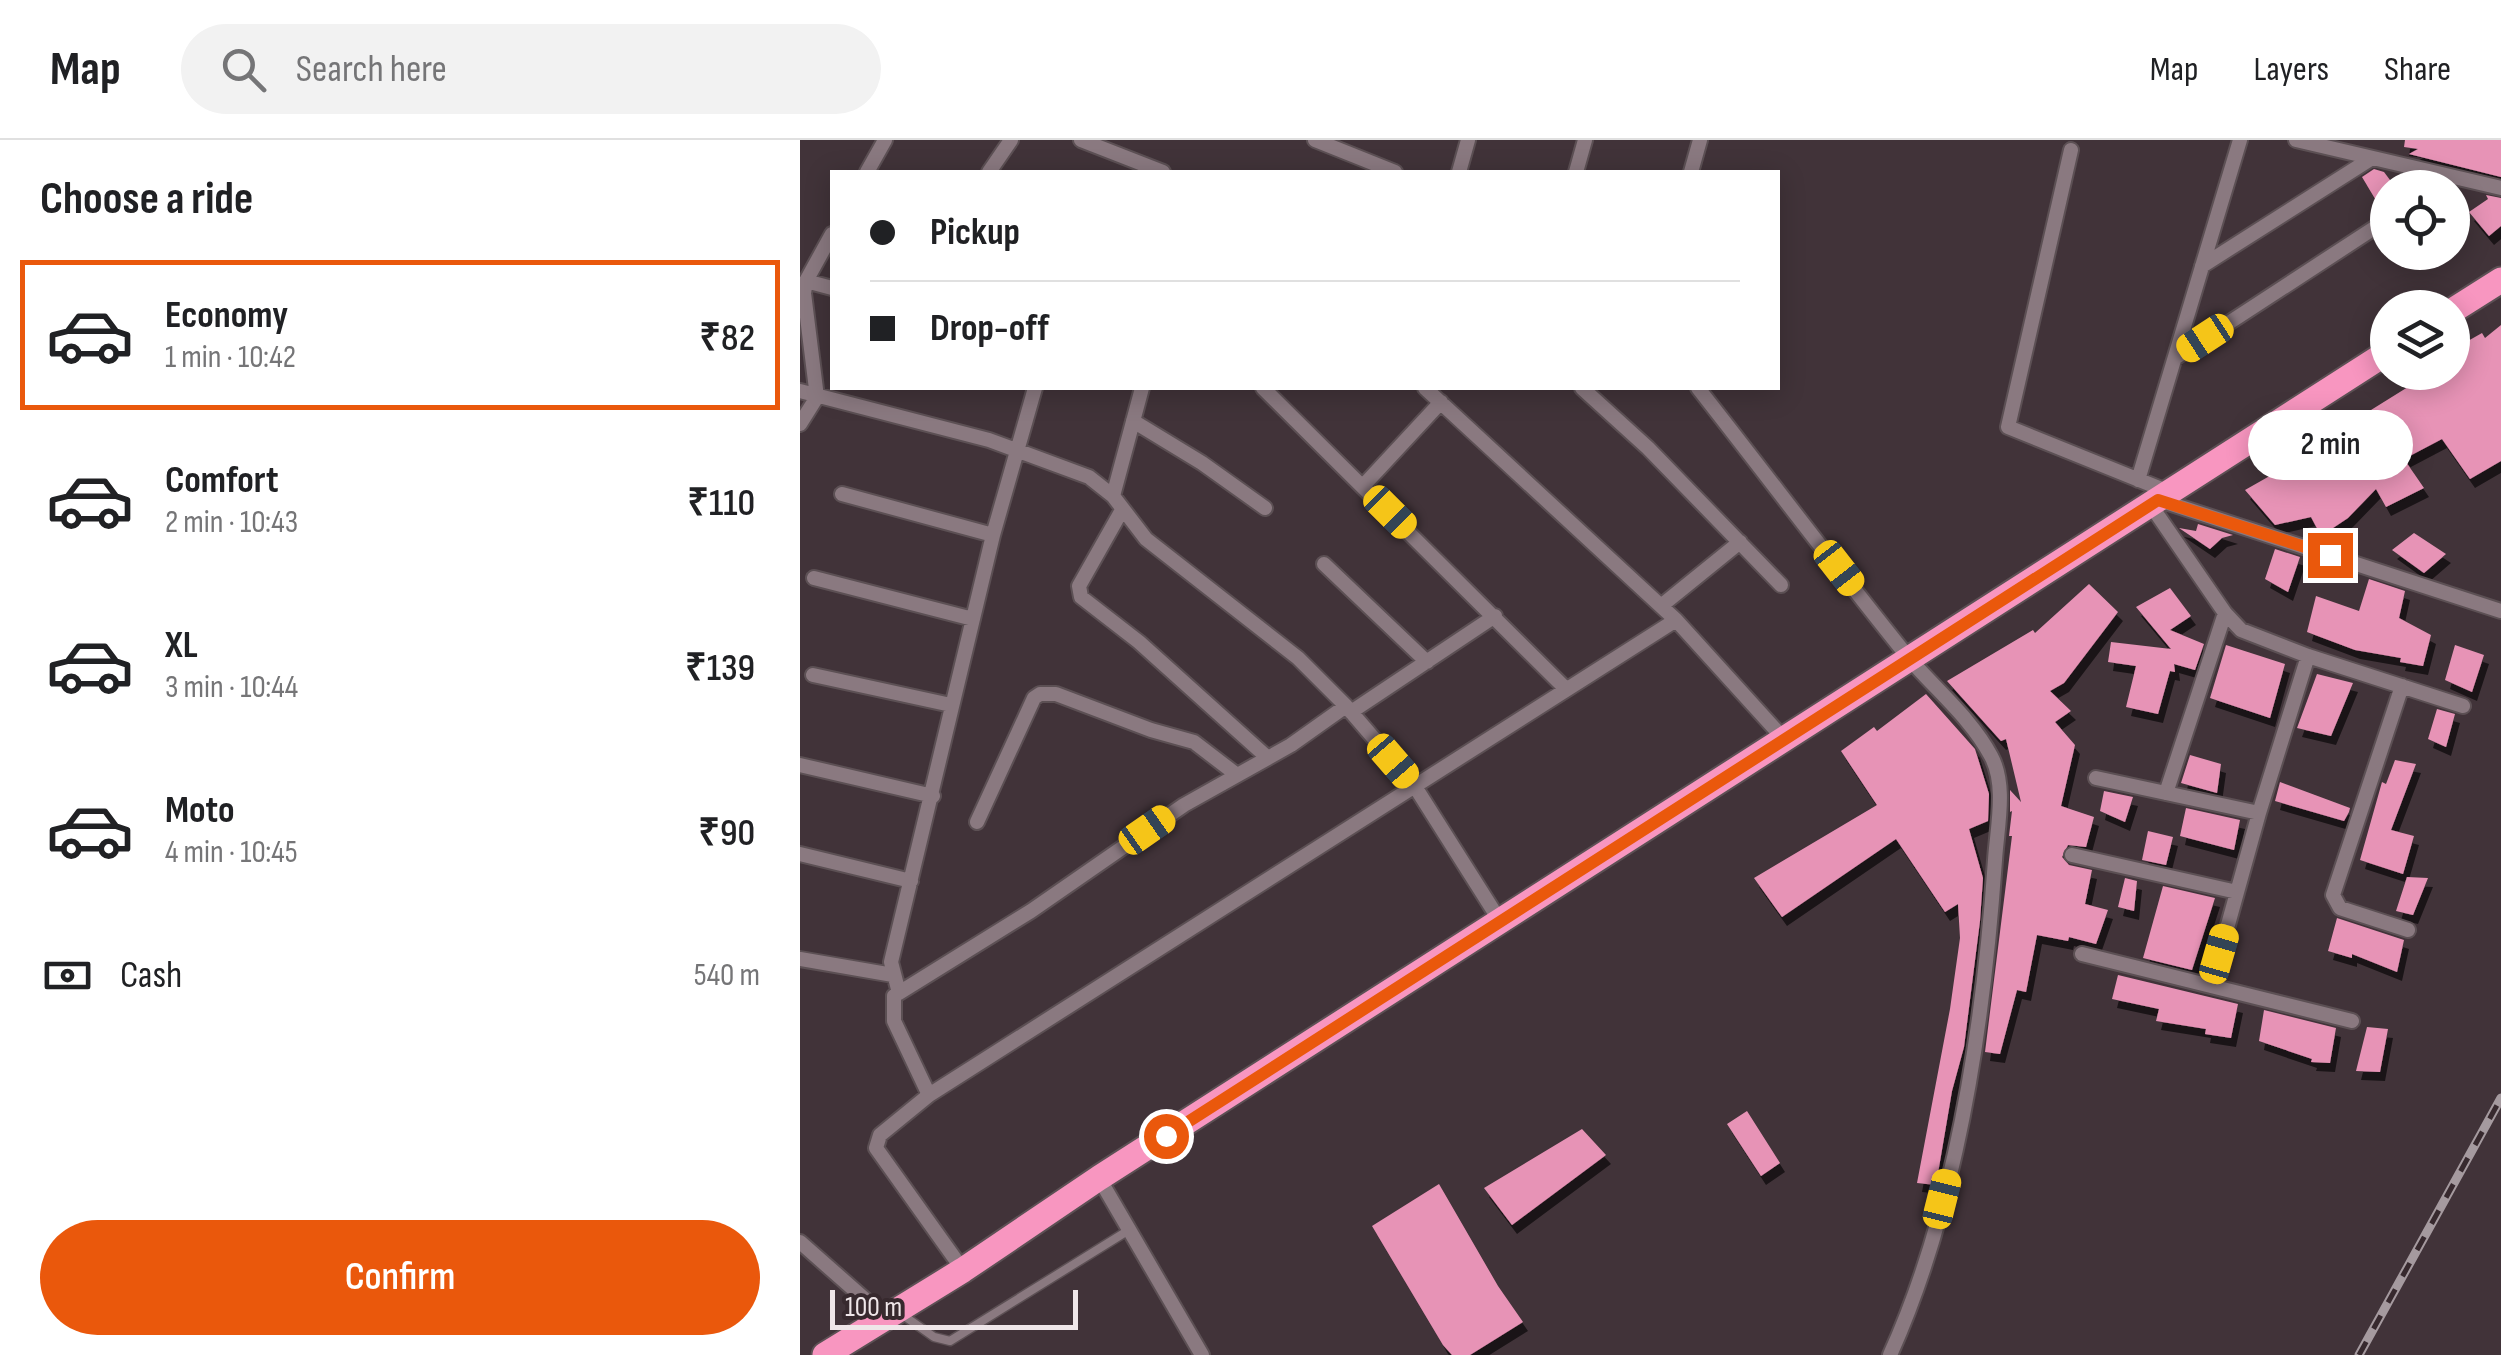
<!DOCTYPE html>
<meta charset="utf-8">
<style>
:root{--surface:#fff;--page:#f2f2f2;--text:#202124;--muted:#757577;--line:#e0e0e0;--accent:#ea580c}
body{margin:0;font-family:"Sofia Sans Condensed",sans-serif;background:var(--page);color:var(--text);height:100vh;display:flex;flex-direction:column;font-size:38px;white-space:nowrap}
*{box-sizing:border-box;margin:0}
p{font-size:32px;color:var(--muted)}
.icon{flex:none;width:55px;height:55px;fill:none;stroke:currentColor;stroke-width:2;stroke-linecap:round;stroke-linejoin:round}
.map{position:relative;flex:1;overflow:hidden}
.side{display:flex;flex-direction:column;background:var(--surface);width:800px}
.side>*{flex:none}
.banner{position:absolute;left:30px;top:30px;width:950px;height:220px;border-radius:0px;box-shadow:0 5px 25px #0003;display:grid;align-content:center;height:220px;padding:0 40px;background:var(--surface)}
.buttons{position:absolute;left:1570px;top:30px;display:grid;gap:20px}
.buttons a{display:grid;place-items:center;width:100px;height:100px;border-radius:50%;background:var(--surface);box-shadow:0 5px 25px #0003;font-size:50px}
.scale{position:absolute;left:30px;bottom:25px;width:248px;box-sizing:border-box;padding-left:10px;border:5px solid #efe6e9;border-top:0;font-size:28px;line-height:35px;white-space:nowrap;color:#efe6e9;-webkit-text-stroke:8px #37292e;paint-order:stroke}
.end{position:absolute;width:45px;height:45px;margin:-22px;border:12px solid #ea580c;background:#fff;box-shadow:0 0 0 5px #fff}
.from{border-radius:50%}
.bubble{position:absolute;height:70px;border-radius:35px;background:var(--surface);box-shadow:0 5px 25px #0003;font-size:32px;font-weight:600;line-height:70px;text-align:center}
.car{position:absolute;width:30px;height:60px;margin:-30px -15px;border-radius:12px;box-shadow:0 0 8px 2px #0007;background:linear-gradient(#f5c518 24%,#345 0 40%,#f5c518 0 76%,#345 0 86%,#f5c518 0)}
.banner b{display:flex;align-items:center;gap:35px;height:95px;font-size:38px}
.banner b+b{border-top:2px solid var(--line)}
.banner i{width:25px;height:25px;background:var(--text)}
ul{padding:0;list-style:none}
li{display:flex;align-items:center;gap:30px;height:150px;margin:0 20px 15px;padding:0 20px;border:5px solid transparent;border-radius:0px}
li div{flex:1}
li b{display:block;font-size:38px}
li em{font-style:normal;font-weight:600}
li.active{border-color:var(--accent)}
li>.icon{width:90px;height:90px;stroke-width:1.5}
h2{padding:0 40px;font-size:45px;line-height:120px}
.pay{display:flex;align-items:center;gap:25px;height:110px;padding:0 40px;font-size:38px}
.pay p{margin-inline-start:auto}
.cta{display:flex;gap:20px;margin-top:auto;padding:20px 40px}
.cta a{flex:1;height:115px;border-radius:60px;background:var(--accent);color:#fff;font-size:40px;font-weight:600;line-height:115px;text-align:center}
header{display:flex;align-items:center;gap:60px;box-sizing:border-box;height:140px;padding:0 50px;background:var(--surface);border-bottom:2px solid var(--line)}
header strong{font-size:48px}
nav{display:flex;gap:55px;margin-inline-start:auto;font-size:35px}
.search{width:700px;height:90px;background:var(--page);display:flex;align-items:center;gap:25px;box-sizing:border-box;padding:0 35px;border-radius:55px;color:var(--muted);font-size:38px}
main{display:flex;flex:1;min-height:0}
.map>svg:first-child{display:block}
</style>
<header>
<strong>Map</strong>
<div class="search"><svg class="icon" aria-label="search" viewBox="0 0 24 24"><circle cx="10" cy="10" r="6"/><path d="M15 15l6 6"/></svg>Search here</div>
<nav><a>Map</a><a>Layers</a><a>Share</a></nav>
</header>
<main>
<section class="side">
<h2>Choose a ride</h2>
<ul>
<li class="active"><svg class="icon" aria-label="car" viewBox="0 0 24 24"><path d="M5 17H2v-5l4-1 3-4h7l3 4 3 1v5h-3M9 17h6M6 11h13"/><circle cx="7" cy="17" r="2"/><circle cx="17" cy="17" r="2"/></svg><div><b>Economy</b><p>1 min · 10:42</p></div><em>₹82</em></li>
<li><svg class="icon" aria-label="car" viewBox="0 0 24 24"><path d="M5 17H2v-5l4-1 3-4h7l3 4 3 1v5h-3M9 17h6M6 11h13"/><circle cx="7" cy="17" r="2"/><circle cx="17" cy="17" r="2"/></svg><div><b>Comfort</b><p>2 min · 10:43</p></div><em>₹110</em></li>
<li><svg class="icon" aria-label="car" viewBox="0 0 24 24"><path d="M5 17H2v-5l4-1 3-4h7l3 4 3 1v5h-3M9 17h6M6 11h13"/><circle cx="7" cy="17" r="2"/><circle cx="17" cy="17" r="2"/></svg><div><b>XL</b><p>3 min · 10:44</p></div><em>₹139</em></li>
<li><svg class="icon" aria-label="car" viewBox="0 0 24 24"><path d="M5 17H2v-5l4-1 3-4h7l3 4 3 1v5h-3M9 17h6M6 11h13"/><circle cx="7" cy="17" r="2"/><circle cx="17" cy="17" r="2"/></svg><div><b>Moto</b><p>4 min · 10:45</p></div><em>₹90</em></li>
</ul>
<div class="pay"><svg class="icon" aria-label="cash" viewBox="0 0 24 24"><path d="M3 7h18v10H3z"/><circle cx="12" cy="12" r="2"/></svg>Cash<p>540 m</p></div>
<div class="cta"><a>Confirm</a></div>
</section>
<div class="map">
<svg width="1701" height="1215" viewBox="0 0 1701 1215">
<defs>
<filter id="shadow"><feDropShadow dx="5" dy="9" stdDeviation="0" flood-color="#0009"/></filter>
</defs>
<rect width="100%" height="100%" fill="#413339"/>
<!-- building -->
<path fill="#e793b6" filter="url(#shadow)" d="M 1605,0 L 1701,0 L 1701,37 L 1609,14 L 1618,9 L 1604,7 Z
M 1574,29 L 1584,32 L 1596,48 L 1588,48 L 1588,57 L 1577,62 L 1562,37 Z
M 1686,55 L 1701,58 L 1701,86 L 1689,96 L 1669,72 L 1688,59 Z
M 1701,185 L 1701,321 L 1670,339 L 1642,299 L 1604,319 L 1624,348 L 1586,367 L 1576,349 L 1548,378 L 1521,396 L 1511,377 L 1475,385 L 1445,350 L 1482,329 L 1484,333 L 1510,314 L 1512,317 L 1571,270 L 1632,232 L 1652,232 L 1652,210 L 1682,193 L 1685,198 Z
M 1398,384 L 1433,395 L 1422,398 L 1410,409 L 1379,388 L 1396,391 Z
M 1614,393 L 1646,414 L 1624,433 L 1592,410 Z
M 1475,409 L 1500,417 L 1488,452 L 1465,439 Z
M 1569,439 L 1605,451 L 1599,478 L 1631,495 L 1623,526 L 1600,522 L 1601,518 L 1555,510 L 1507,492 L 1516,456 L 1559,471 Z
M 1289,444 L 1318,472 L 1264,543 L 1250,551 L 1271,571 L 1255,582 L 1275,605 L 1261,666 L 1294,677 L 1286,707 L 1268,705 L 1262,717 L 1269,725 L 1292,730 L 1285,764 L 1308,770 L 1296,804 L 1269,797 L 1268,801 L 1237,795 L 1226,852 L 1217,850 L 1200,914 L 1185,912 L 1212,696 L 1209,696 L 1212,671 L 1210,672 L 1210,650 L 1221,662 L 1206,599 L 1201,601 L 1147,541 L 1233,490 L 1235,493 Z
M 1370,448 L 1391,476 L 1370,490 L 1404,504 L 1395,530 L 1374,524 L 1375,532 L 1370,531 L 1358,574 L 1326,567 L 1336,526 L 1308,522 L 1311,502 L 1371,509 L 1336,467 Z
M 1426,505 L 1485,524 L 1470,578 L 1410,558 Z
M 1655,505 L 1684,515 L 1672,552 L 1645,540 Z
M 1517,534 L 1553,543 L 1531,596 L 1497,588 Z
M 1126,554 L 1175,609 L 1189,654 L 1188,681 L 1169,689 L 1183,738 L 1180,781 L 1164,907 L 1152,951 L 1136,1045 L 1117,1043 L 1150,869 L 1160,798 L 1158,764 L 1145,772 L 1096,699 L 982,777 L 954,738 L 1077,665 L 1041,611 L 1074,587 L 1077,591 Z
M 1637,569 L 1655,574 L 1646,607 L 1628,599 Z
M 1390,615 L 1421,624 L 1417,653 L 1381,643 Z
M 1595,620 L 1616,624 L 1591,690 L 1614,696 L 1603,734 L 1560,720 L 1582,642 L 1586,644 Z
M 1480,642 L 1550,668 L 1549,672 L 1544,681 L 1475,661 Z
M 1304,651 L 1333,657 L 1325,682 L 1300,671 Z
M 1386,668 L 1440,680 L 1434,710 L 1380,696 Z
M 1348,691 L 1373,697 L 1366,725 L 1342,720 Z
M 1607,737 L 1628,738 L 1613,775 L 1596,771 Z
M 1325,738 L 1337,741 L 1334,771 L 1318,767 Z
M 1363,746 L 1415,758 L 1392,830 L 1343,818 Z
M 1537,778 L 1604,800 L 1597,832 L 1552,814 L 1552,818 L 1528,811 Z
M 1318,835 L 1438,864 L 1431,898 L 1405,894 L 1406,889 L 1356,881 L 1359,869 L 1312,859 Z
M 1464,870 L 1536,888 L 1530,923 L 1511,922 L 1512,919 L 1459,901 Z
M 1567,887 L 1588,889 L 1580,932 L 1556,931 Z
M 947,971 L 980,1023 L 961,1036 L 927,984 Z
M 782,989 L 806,1015 L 712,1085 L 684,1048 Z
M 639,1044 L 698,1146 L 723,1182 L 670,1215 L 652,1215 L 643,1205 L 572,1086 Z"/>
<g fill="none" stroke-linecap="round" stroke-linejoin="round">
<!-- lane casing -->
<g stroke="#5c5054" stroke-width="11">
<path id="lane" d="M 100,1173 L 134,1197 L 150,1201 L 329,1090"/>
</g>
<!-- street casing -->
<g stroke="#5c5054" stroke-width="18">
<path id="street" d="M 281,0 L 363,32
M 515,0 L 595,32
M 1496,0 L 1701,48
M 1271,10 L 1208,287 L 1369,352
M 67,32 L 85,0
M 189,32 L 211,0
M 659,32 L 668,0
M 776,32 L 785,0
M 891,32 L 900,0
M 1402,126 L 1572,18
M 6,141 L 32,148
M 1375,218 L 1588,79
M 463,248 L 766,549
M 625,248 L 876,480 L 984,599
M 782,248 L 848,308 L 981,445
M 898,248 C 968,337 1036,428 1108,517 C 1135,549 1171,578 1191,616 C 1207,645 1197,688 1195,720 C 1184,882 1157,1067 1090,1215
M 0,251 L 189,300 L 289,337 L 313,356 L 346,399 L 498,518 L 546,566 L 614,645 L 700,781
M 333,281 L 402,323 L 465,368
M 0,284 L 17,257 L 4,153 L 6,141 L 32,94
M 1338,340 L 1440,0
M 563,346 L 641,262
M 42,354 L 193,395
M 313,356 L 342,248
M 1359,360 L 1701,471
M 1350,364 L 1425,473 L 1441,490 L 1508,516 L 1663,566
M 322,370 L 279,446 L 281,457 L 339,502 L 468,618
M 524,424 L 627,522
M 14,438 L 173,479
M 861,466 L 940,402
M 13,535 L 151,565
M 1602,546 L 1533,755 L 1540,768 L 1608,790
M 551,572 L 695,476
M 0,625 L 133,656
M 1296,638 L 1459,673
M 1366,653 L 1425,473
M 177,682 L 234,558 L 240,554 L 256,554 L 351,590 L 394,602 L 437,635
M 0,714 L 111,741
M 1272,715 L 1437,752
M 1282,814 L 1552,881
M 0,819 L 93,835
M 1411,846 L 1459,673 L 1508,516
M 99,853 L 91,822 L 193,395 L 235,248
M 129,955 L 876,480
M 299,1038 L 402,1215
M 0,1102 L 85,1177
M 163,1130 L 76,1008 L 80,995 L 129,955 L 94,881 L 94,856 L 231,771 L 384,665 L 491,605 L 546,566"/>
</g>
<!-- highway casing -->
<g stroke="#5c5054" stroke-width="29">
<path id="highway" d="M 1652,171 L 1701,140
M 25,1215 L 163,1130 L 299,1038 L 1588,212"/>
</g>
<!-- lane -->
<use href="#lane" stroke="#8a7980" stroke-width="8"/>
<!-- street -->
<use href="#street" stroke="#8a7980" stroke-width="14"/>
<!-- highway -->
<use href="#highway" stroke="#f896c0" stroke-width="25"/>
<!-- rail casing -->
<g stroke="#a59a9f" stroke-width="9">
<path id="rail" d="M 1559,1215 L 1701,958"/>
</g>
<!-- rail -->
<use href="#rail" stroke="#37292e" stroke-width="5" stroke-dasharray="15" stroke-linecap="butt"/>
</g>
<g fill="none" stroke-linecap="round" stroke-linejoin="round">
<!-- route -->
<path stroke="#ea580c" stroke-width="12" d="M 366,996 L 1358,360 L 1530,415"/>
</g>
</svg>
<div class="buttons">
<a><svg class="icon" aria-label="locate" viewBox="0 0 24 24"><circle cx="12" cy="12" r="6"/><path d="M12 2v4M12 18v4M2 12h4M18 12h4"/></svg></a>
<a><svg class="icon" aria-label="layers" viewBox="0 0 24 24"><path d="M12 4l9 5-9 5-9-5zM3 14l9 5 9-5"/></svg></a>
</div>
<div class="scale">100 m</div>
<i class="end from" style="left:366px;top:996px"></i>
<i class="end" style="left:1530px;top:415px"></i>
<div class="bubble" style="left:1448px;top:270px;width:165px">2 min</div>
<i class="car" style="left:1405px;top:198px;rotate:237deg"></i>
<i class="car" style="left:590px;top:372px;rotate:135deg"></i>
<i class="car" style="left:1039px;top:428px;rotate:142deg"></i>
<i class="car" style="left:593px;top:621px;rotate:139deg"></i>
<i class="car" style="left:347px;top:690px;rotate:55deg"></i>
<i class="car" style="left:1419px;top:814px;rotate:16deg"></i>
<i class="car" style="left:1142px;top:1059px;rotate:14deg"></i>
<div class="banner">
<b><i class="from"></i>Pickup</b>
<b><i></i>Drop-off</b>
</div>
</div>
</main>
